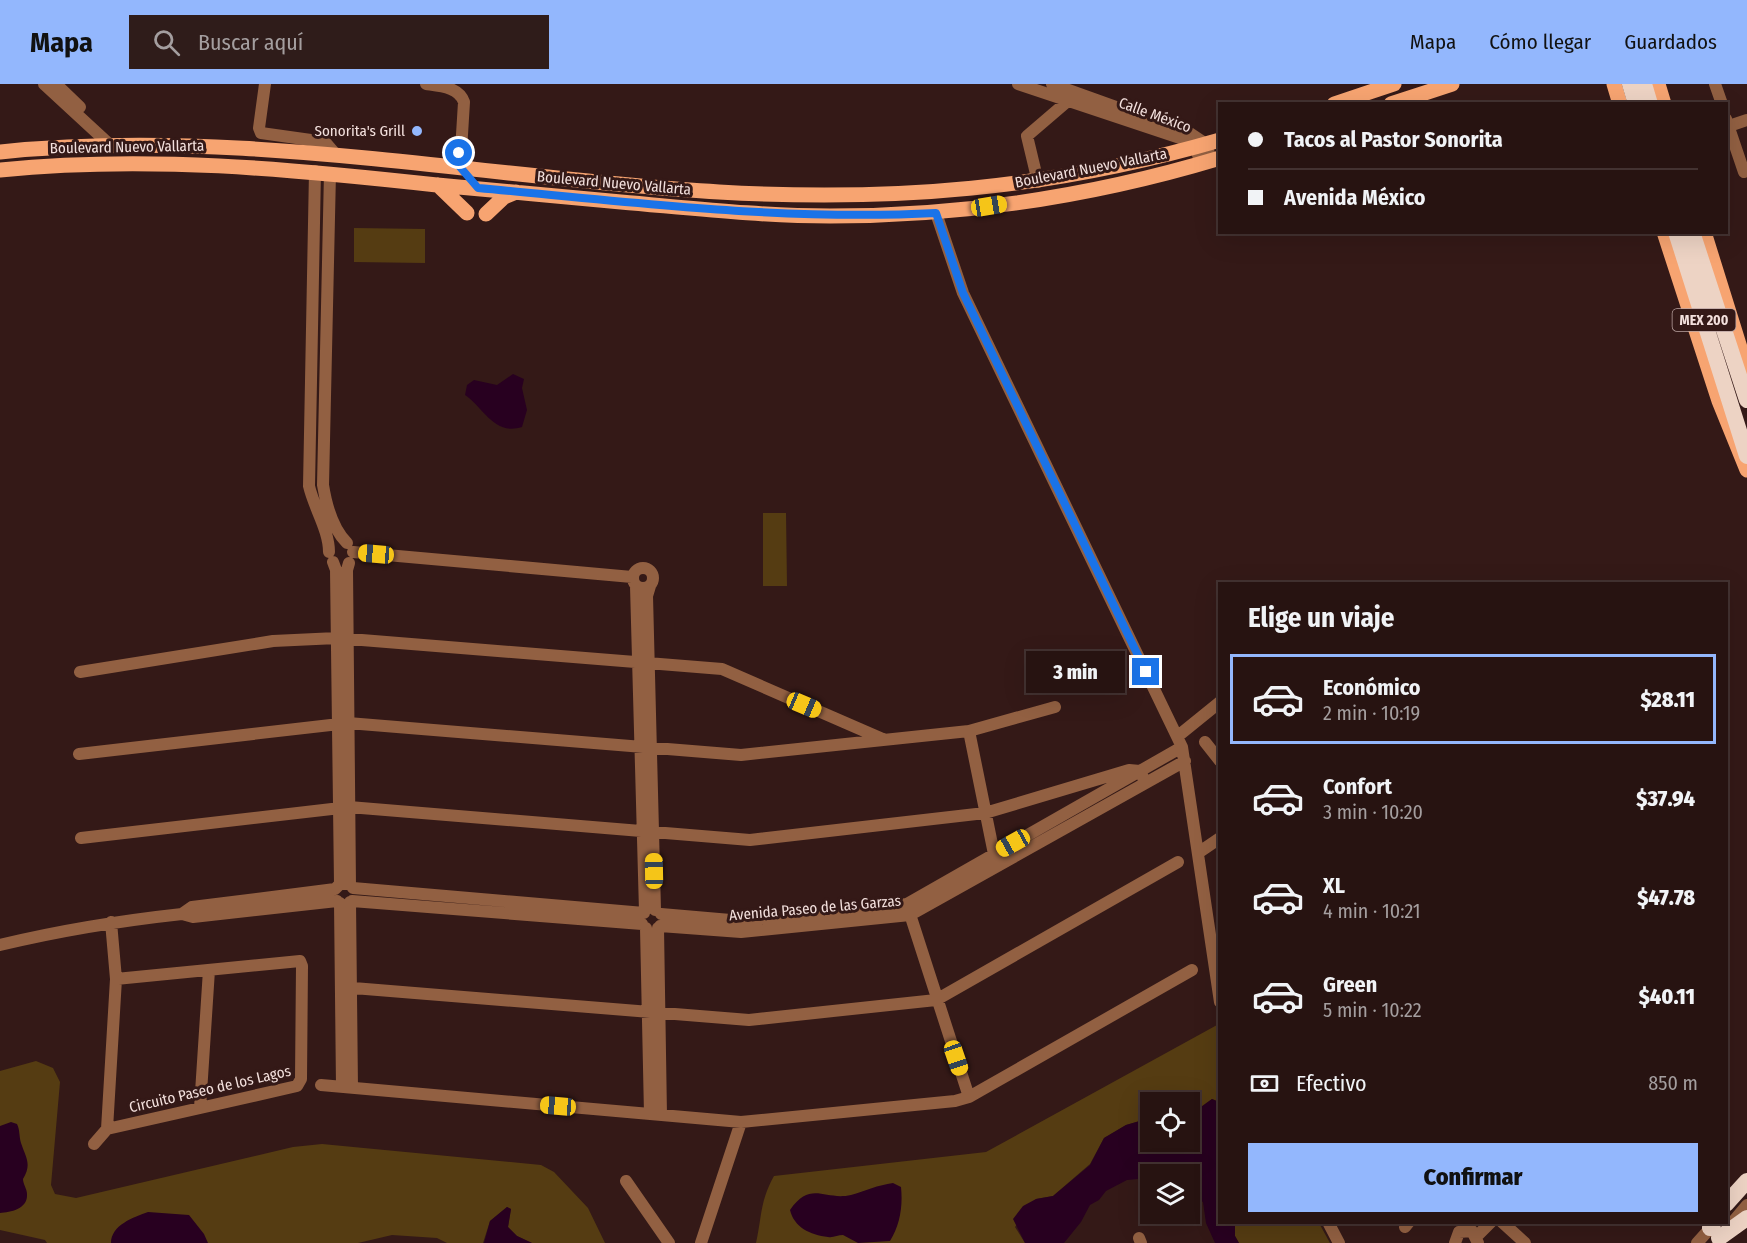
<!DOCTYPE html>
<html lang="es">
<meta charset="utf-8">
<style>
:root{--surface:#271311;--page:#2f1c1a;--text:#f1f3f6;--muted:#a49e9f;--line:#433231;--accent:#93b7fd}
body{margin:0;font-family:"Fira Sans Condensed",sans-serif;background:var(--page);color:var(--text);height:100vh;display:flex;flex-direction:column;font-size:22px;white-space:nowrap}
*{box-sizing:border-box;margin:0}
p{font-size:20px;color:var(--muted)}
.icon{flex:none;width:33px;height:33px;fill:none;stroke:currentColor;stroke-width:2;stroke-linecap:round;stroke-linejoin:round}
.map{position:relative;flex:1;overflow:hidden}
.sheet{position:absolute;left:1218px;top:498px;width:510px;height:642px;display:flex;flex-direction:column;background:var(--surface);border-radius:0px;box-shadow:0 6px 24px #0002,0 0 0 2px var(--line)}
.sheet>*{flex:none}
.top-card{position:absolute;left:1218px;top:18px;width:510px;height:132px;border-radius:0px;box-shadow:0 6px 24px #0002,0 0 0 2px var(--line);display:grid;align-content:center;height:132px;padding:0 30px;background:var(--surface)}
.controls{position:absolute;left:1140px;top:1008px;display:grid;gap:12px}
.controls a{display:grid;place-items:center;width:60px;height:60px;border-radius:0px;background:var(--surface);box-shadow:0 6px 24px #0002,0 0 0 2px var(--line);font-size:30px}
.end{position:absolute;width:27px;height:27px;margin:-14px;border:8px solid #1a73e8;background:#fff;box-shadow:0 0 0 3px #fff}
.from{border-radius:50%}
.bubble{position:absolute;height:42px;border-radius:0px;background:var(--surface);box-shadow:0 6px 24px #0002,0 0 0 2px var(--line);font-size:20px;font-weight:800;line-height:42px;text-align:center}
.car{position:absolute;width:18px;height:36px;margin:-18px -9px;border-radius:8px;box-shadow:0 0 4px 2px #0007;background:linear-gradient(#f5c518 24%,#345 0 40%,#f5c518 0 76%,#345 0 86%,#f5c518 0)}
.top-card b{display:flex;align-items:center;gap:21px;height:57px;font-size:22px}
.top-card b+b{border-top:2px solid var(--line)}
.top-card i{width:15px;height:15px;background:var(--text)}
ul{padding:0;list-style:none}
li{display:flex;align-items:center;gap:18px;height:90px;margin:0 12px 9px;padding:0 18px;border:3px solid transparent;border-radius:0px}
li div{flex:1}
li b{display:block;font-size:22px}
li em{font-style:normal;font-weight:800}
li.current{border-color:var(--accent)}
li>.icon{width:54px;height:54px;stroke-width:1.5}
h2{padding:0 30px;font-size:27px;line-height:72px}
.pay{display:flex;align-items:center;gap:15px;height:66px;padding:0 30px;font-size:22px}
.pay p{margin-inline-start:auto}
.button{display:flex;gap:12px;margin-top:auto;padding:12px 30px}
.button a{flex:1;height:69px;border-radius:0px;background:var(--accent);color:#111;font-size:24px;font-weight:800;line-height:69px;text-align:center}
header{display:flex;align-items:center;gap:36px;box-sizing:border-box;height:84px;padding:0 30px;background:var(--accent);color:#111}
header strong{font-size:28px}
nav{display:flex;gap:33px;margin-inline-start:auto;font-size:21px}
.search{width:420px;height:54px;background:var(--page);display:flex;align-items:center;gap:15px;box-sizing:border-box;padding:0 21px;border-radius:0px;color:var(--muted);font-size:22px}
.map>svg:first-child{display:block}
</style>
<header>
<strong>Mapa</strong>
<div class="search"><svg class="icon" aria-label="search" viewBox="0 0 24 24"><circle cx="10" cy="10" r="6"/><path d="M15 15l6 6"/></svg>Buscar aquí</div>
<nav><a>Mapa</a><a>Cómo llegar</a><a>Guardados</a></nav>
</header>
<div class="map">
<svg width="1747" height="1159" viewBox="0 0 1747 1159">
<rect width="100%" height="100%" fill="#341917"/>
<!-- green -->
<path fill="#553c12" d="M 354,144 L 425,145 L 425,179 L 354,178 Z
M 763,429 L 786,429 L 787,502 L 763,502 Z
M 1217,941 L 1219,1018 L 1212,1015 L 1190,1031 L 1190,1018 L 1150,1018 L 1150,1034 L 1126,1041 L 1104,1054 L 1090,1080 L 1053,1112 L 1036,1115 L 1015,1143 L 1025,1159 L 756,1159 C 762,1132 760,1117 774,1092 L 986,1068 Z
M 36,977 L 53,984 L 60,998 L 51,1101 L 55,1110 L 76,1114 L 293,1063 L 322,1060 L 541,1081 L 554,1088 L 588,1124 L 605,1159 L 532,1159 L 517,1152 L 508,1143 L 511,1125 L 507,1123 L 490,1137 L 483,1159 L 447,1159 L 437,1154 L 392,1151 L 358,1159 L 47,1159 L 45,1156 L 0,1146 L 0,987 Z
M 1235,1139 L 1319,1139 L 1330,1159 L 1239,1159 L 1235,1152 Z"/>
<!-- water -->
<path fill="#280020" d="M 513,290 L 524,295 L 522,304 L 527,326 L 522,343 C 494,352 483,323 465,311 L 467,301 L 474,296 L 497,301 Z
M 1212,1015 L 1219,1018 L 1220,1138 L 1235,1139 L 1235,1152 L 1239,1159 L 1215,1159 L 1206,1139 L 1203,1118 L 1193,1113 L 1190,1104 L 1190,1090 L 1150,1090 L 1150,1094 L 1127,1096 L 1106,1107 L 1099,1116 L 1090,1121 L 1081,1138 L 1064,1159 L 1025,1159 L 1013,1135 L 1023,1122 L 1036,1115 L 1053,1112 L 1090,1081 L 1104,1054 L 1126,1041 L 1150,1034 L 1150,1058 L 1190,1058 L 1190,1031 Z
M 11,1038 L 17,1040 C 20,1046 19,1052 21,1059 C 26,1074 32,1080 23,1095 C 23,1100 27,1105 27,1110 C 28,1125 11,1128 0,1129 L 0,1042 Z
M 893,1099 L 901,1103 C 903,1122 900,1141 890,1157 L 858,1159 L 843,1151 C 838,1151 833,1154 828,1153 C 810,1151 794,1143 790,1126 C 811,1096 824,1117 851,1111 C 865,1107 878,1101 893,1099 Z
M 507,1123 L 511,1125 L 508,1143 L 517,1152 L 532,1159 L 484,1159 L 490,1137 Z
M 148,1128 L 189,1131 L 204,1150 L 208,1159 L 111,1159 C 111,1141 134,1133 148,1128 Z"/>
<g fill="none" stroke-linecap="round" stroke-linejoin="round">
<!-- minor -->
<path stroke="#926042" stroke-width="12" d="M 44,0 L 109,60
M 56,0 L 80,23
M 265,0 L 259,44 L 261,49 L 325,58 L 337,72
M 426,0 C 440,2 459,3 464,18 L 460,83
M 1018,0 L 1186,56 L 1195,63 L 1201,79
M 1052,0 L 1191,50 L 1206,60 L 1211,76
M 1715,0 L 1722,20
M 1726,35 L 1744,88
M 1729,42 L 1747,36
M 315,87 L 309,402 C 314,424 329,446 329,468
M 330,89 L 323,401 C 326,420 333,445 347,459
M 1038,98 L 1027,52 L 1069,16
M 936,129 L 963,209 L 1182,663 L 1220,918
M 353,468 L 632,493
M 333,478 L 336,486 L 340,800
M 349,479 L 347,486 L 350,801
M633 494a10 10 0 1 1 20 0a10 10 0 1 1-20 0Z
M 636,502 L 645,827
M 650,502 L 647,512 L 655,826
M 80,588 L 273,557 L 337,554 L 722,585 L 885,656
M 969,647 L 995,775
M 1178,652 L 1220,618
M 1205,658 L 1220,677
M 79,670 L 348,639 L 741,671 L 969,647 L 1055,623
M 81,754 L 349,723 L 750,756 L 985,729 L 1129,686 L 1140,687 L 1145,698
M 1198,769 L 1220,754
M 353,804 L 644,829
M 352,817 L 642,840
M 350,818 L 352,1004
M 340,819 L 342,1003
M 908,824 L 969,1013
M 182,830 L 192,823 L 335,805 L 340,800 L 346,800
M 661,830 L 742,837 L 907,820 L 1182,663
M 660,842 L 741,848 L 910,831 L 1185,677
M 646,844 L 650,1030
M 658,844 L 661,1031
M 0,861 C 62,846 118,837 182,830 L 193,833 L 337,817
M 341,903 L 749,936 L 936,916 L 1178,778
M 321,1001 L 741,1038 L 955,1017 L 969,1013 L 1192,886
M 200,1024 L 209,886
M 107,1045 L 116,895 L 111,838
M 94,1060 L 107,1045 L 297,1002 L 301,995 L 302,882 L 300,877 L 116,895
M 626,1097 L 669,1159
M 1328,1138 L 1339,1159
M 1502,1138 L 1525,1159
M 1731,1140 L 1747,1121
M 1405,1143 L 1409,1138
M 1477,1152 L 1491,1138
M 1139,1154 L 1141,1159
M 701,1159 L 741,1038
M 1455,1159 L 1459,1148 L 1472,1147 L 1478,1159
M 1697,1159 L 1715,1139"/>
<!-- major -->
<path stroke="#f7a471" stroke-width="15" d="M 1614,0 L 1620,20
M 1658,0 L 1664,20
M 1334,20 L 1394,0
M 1391,20 L 1452,0
M 0,68 C 241,43 480,94 719,108 C 894,118 1051,105 1220,56
M 0,86 C 147,71 291,85 437,101 C 498,107 560,112 621,118 C 691,124 760,132 830,132 C 962,132 1094,112 1220,74
M 438,101 L 467,129
M 486,130 L 504,113 L 516,108
M 1664,148 L 1719,317 L 1747,386
M 1704,148 L 1747,286"/>
<!-- highway -->
<path stroke="#edd3c4" stroke-width="16" d="M 1630,0 L 1636,20
M 1644,0 L 1650,20
M 1676,148 L 1747,372
M 1692,148 L 1747,316
M 1726,1120 L 1747,1097
M 1710,1144 L 1714,1138
M 1719,1154 L 1747,1134"/>
</g>
<g fill="none" stroke-linecap="round" stroke-linejoin="round">
<!-- route -->
<path stroke="#1a73e8" stroke-width="8" d="M 459,69 L 460,83 L 478,104 C 631,118 782,137 936,129 L 963,209 L 1146,588"/>
</g>
<!-- markers -->
<circle fill="#93b7fd" stroke="#341917" stroke-width="2" cx="417" cy="47" r="6"/>
<g text-anchor="middle" stroke-width="6" stroke-linejoin="round" paint-order="stroke">
<!-- shield labels -->
<rect fill="#341917" stroke="#baa4a2" stroke-width="1.5" x="1672.5" y="225" width="63" height="22" rx="4.5"/>
<g font-size="14" font-weight="bold" fill="#f3e0dd">
<text x="1704" y="241">MEX 200</text>
</g>
<!-- street labels -->
<g font-size="15" fill="#f3e0dd" stroke="#341917">
<text transform="translate(1155 31) rotate(20)" y="5">Calle México</text>
<text transform="translate(127 63) rotate(-1)" y="5">Boulevard Nuevo Vallarta</text>
<text transform="translate(1091 84) rotate(-11)" y="5">Boulevard Nuevo Vallarta</text>
<text transform="translate(614 99) rotate(5)" y="5">Boulevard Nuevo Vallarta</text>
<text transform="translate(815 824) rotate(-5)" y="5">Avenida Paseo de las Garzas</text>
<text transform="translate(210 1005) rotate(-13)" y="5">Circuito Paseo de los Lagos</text>
</g>
<!-- poi labels -->
<g font-size="15" fill="#f3e0dd" stroke="#341917" text-anchor="end">
<text x="405" y="52">Sonorita's Grill</text>
</g>
</g>
</svg>
<div class="controls">
<a><svg class="icon" aria-label="locate" viewBox="0 0 24 24"><circle cx="12" cy="12" r="6"/><path d="M12 2v4M12 18v4M2 12h4M18 12h4"/></svg></a>
<a><svg class="icon" aria-label="layers" viewBox="0 0 24 24"><path d="M12 4l9 5-9 5-9-5zM3 14l9 5 9-5"/></svg></a>
</div>
<i class="end from" style="left:459px;top:69px"></i>
<i class="end" style="left:1146px;top:588px"></i>
<div class="bubble" style="left:1026px;top:567px;width:99px">3 min</div>
<i class="car" style="left:989px;top:122px;rotate:81deg"></i>
<i class="car" style="left:376px;top:470px;rotate:275deg"></i>
<i class="car" style="left:804px;top:621px;rotate:113deg"></i>
<i class="car" style="left:1013px;top:759px;rotate:241deg"></i>
<i class="car" style="left:654px;top:787px;rotate:359deg"></i>
<i class="car" style="left:956px;top:974px;rotate:161deg"></i>
<i class="car" style="left:558px;top:1022px;rotate:275deg"></i>
<div class="top-card">
<b><i class="from"></i>Tacos al Pastor Sonorita</b>
<b><i></i>Avenida México</b>
</div>
<section class="sheet">
<h2>Elige un viaje</h2>
<ul>
<li class="current"><svg class="icon" aria-label="car" viewBox="0 0 24 24"><path d="M5 17H2v-5l4-1 3-4h7l3 4 3 1v5h-3M9 17h6M6 11h13"/><circle cx="7" cy="17" r="2"/><circle cx="17" cy="17" r="2"/></svg><div><b>Económico</b><p>2 min · 10:19</p></div><em>$28.11</em></li>
<li><svg class="icon" aria-label="car" viewBox="0 0 24 24"><path d="M5 17H2v-5l4-1 3-4h7l3 4 3 1v5h-3M9 17h6M6 11h13"/><circle cx="7" cy="17" r="2"/><circle cx="17" cy="17" r="2"/></svg><div><b>Confort</b><p>3 min · 10:20</p></div><em>$37.94</em></li>
<li><svg class="icon" aria-label="car" viewBox="0 0 24 24"><path d="M5 17H2v-5l4-1 3-4h7l3 4 3 1v5h-3M9 17h6M6 11h13"/><circle cx="7" cy="17" r="2"/><circle cx="17" cy="17" r="2"/></svg><div><b>XL</b><p>4 min · 10:21</p></div><em>$47.78</em></li>
<li><svg class="icon" aria-label="car" viewBox="0 0 24 24"><path d="M5 17H2v-5l4-1 3-4h7l3 4 3 1v5h-3M9 17h6M6 11h13"/><circle cx="7" cy="17" r="2"/><circle cx="17" cy="17" r="2"/></svg><div><b>Green</b><p>5 min · 10:22</p></div><em>$40.11</em></li>
</ul>
<div class="pay"><svg class="icon" aria-label="cash" viewBox="0 0 24 24"><path d="M3 7h18v10H3z"/><circle cx="12" cy="12" r="2"/></svg>Efectivo<p>850 m</p></div>
<div class="button"><a>Confirmar</a></div>
</section>
</div>
